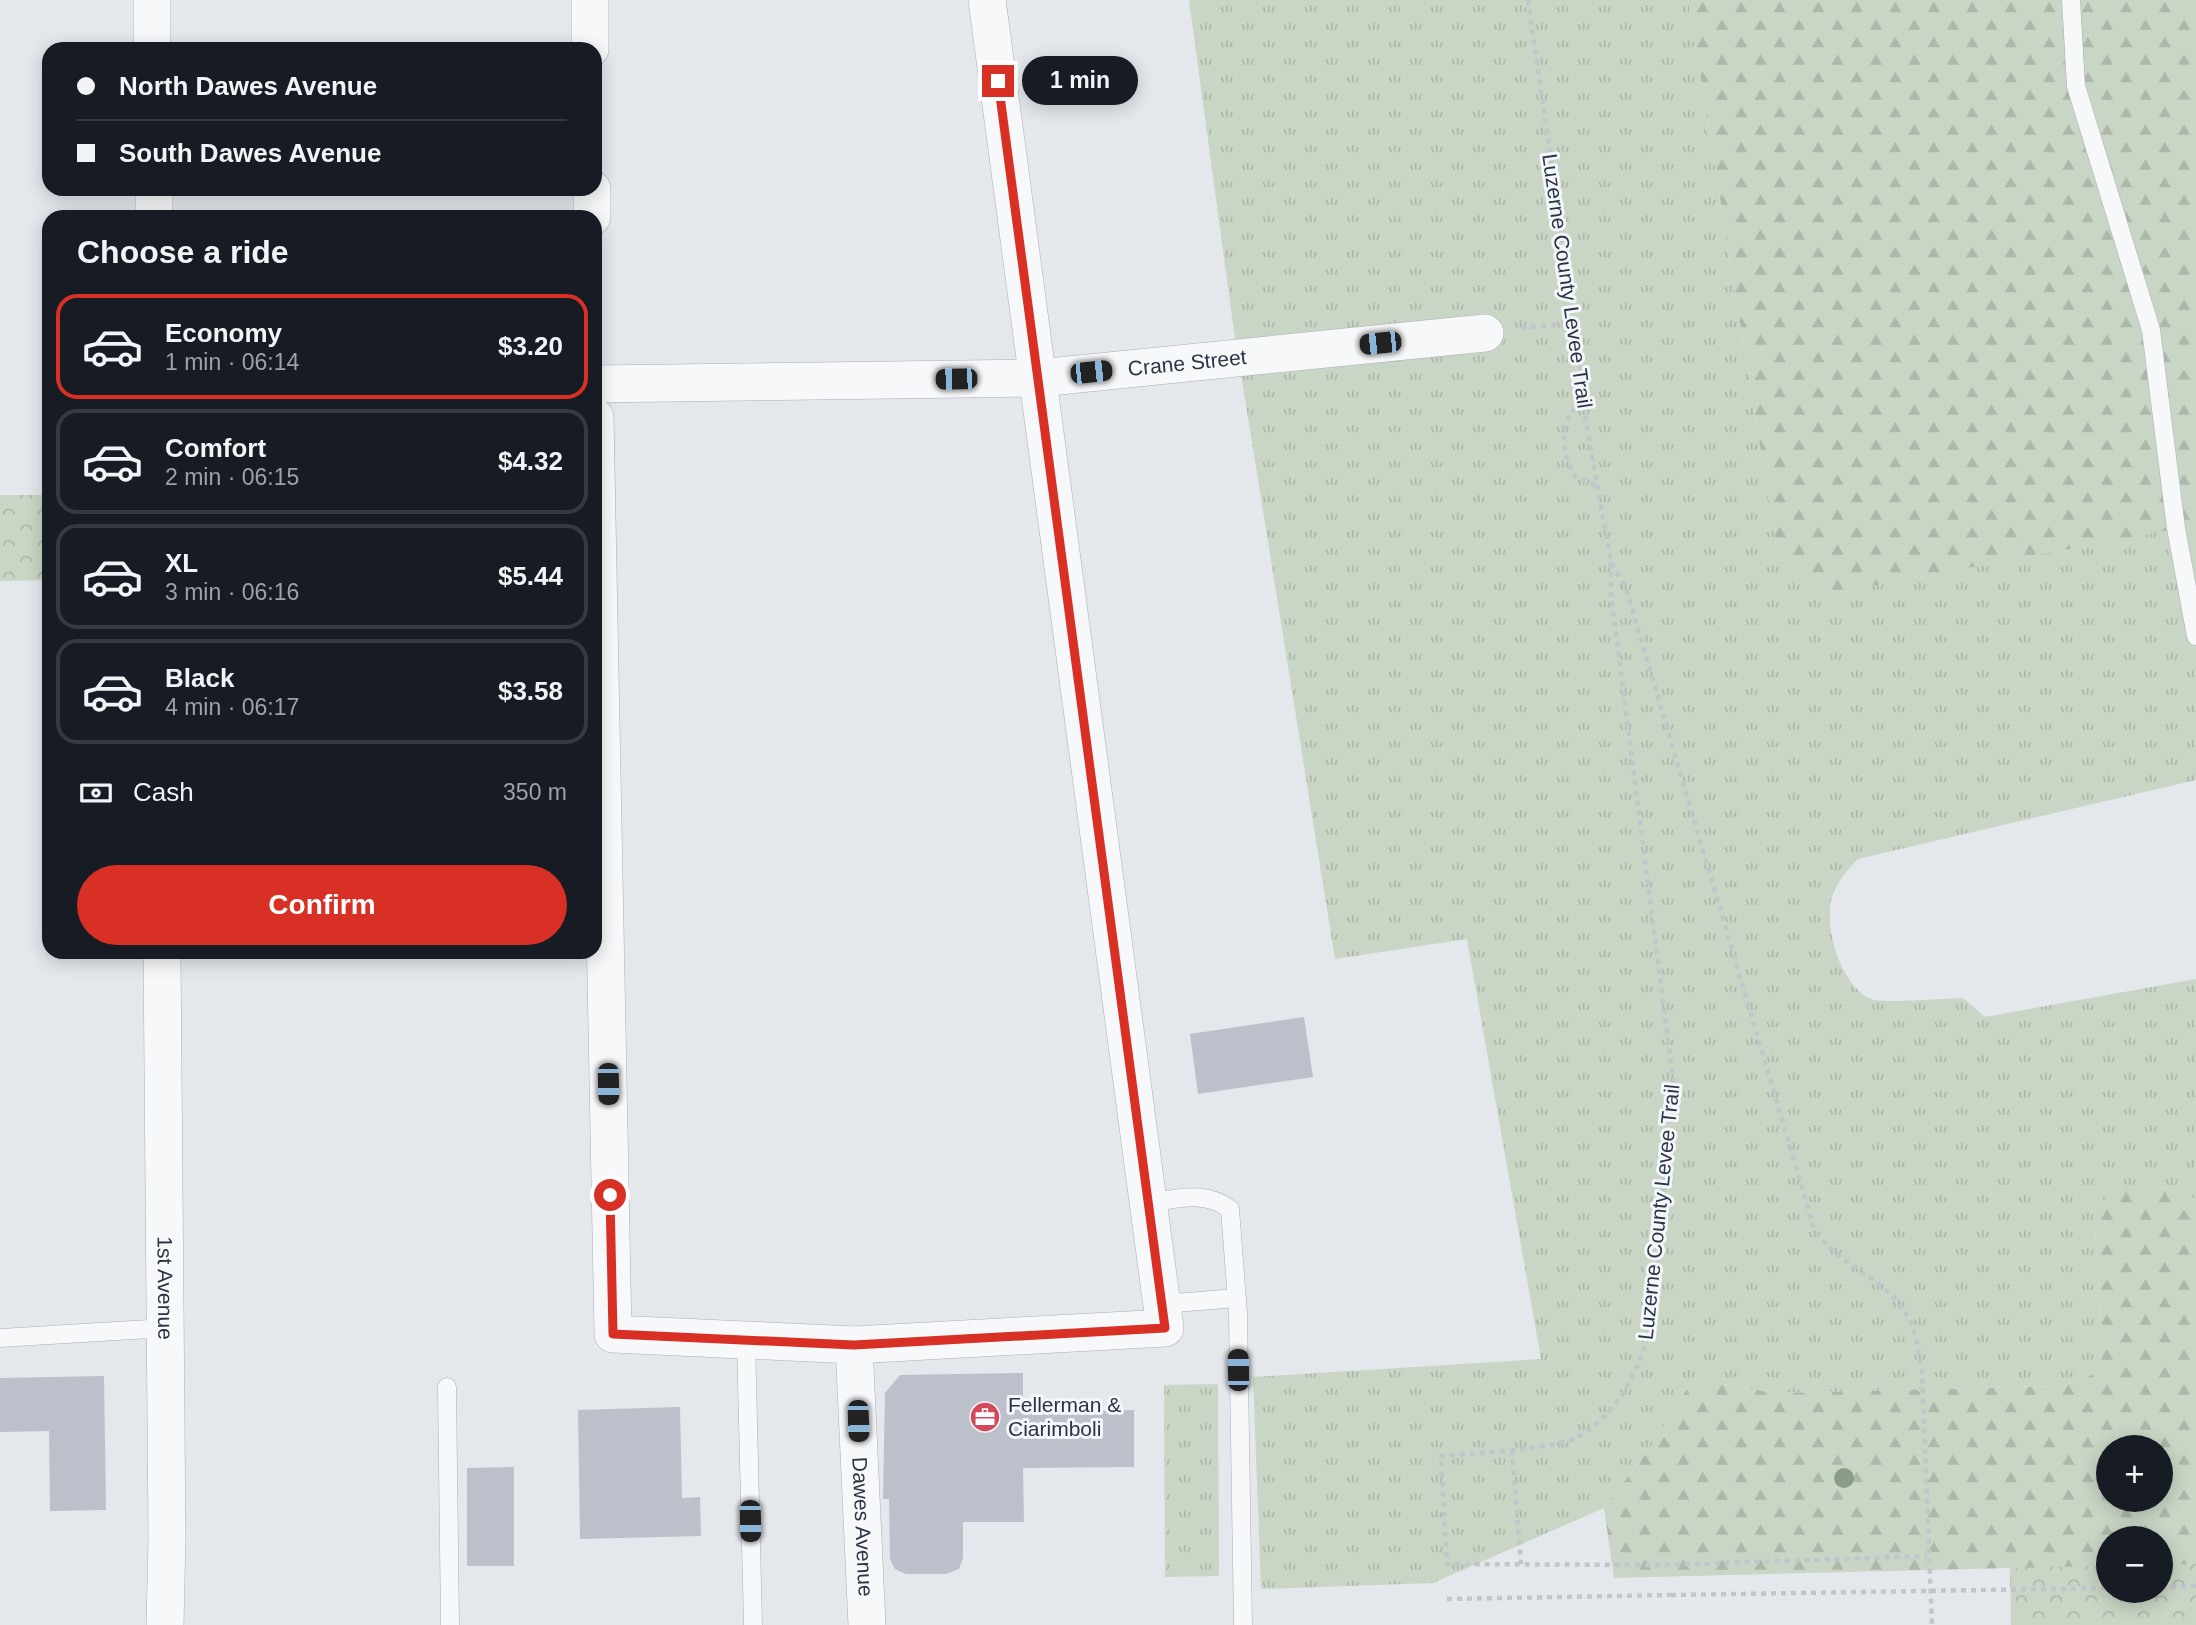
<!DOCTYPE html>
<meta charset="utf-8">
<style>
:root{--surface:#171b24;--page:#20242c;--text:#f1f3f6;--muted:#9ea1a6;--line:#363941;--accent:#d93025}
body{margin:0;font-family:Helvetica,sans-serif;background:var(--page);color:var(--text);height:100vh;display:flex;flex-direction:column;font-size:26px;white-space:nowrap}
*{box-sizing:border-box;margin:0}
p{font-size:23px;color:var(--muted)}
.icon{flex:none;width:38px;height:38px;fill:none;stroke:currentColor;stroke-width:2;stroke-linecap:round;stroke-linejoin:round}
.map{position:relative;flex:1;overflow:hidden}
.panel{position:absolute;left:42px;top:210px;width:560px;height:749px;display:flex;flex-direction:column;background:var(--surface);border-radius:21px;box-shadow:0 4px 18px #0003}
.panel>*{flex:none}
.guide{position:absolute;left:42px;top:42px;width:560px;height:154px;border-radius:21px;box-shadow:0 4px 18px #0003;display:grid;align-content:center;height:154px;padding:0 35px;background:var(--surface)}
.tools{position:absolute;left:2096px;top:1435px;display:grid;gap:14px}
.tools a{display:grid;place-items:center;width:77px;height:77px;border-radius:50%;background:var(--surface);box-shadow:0 4px 18px #0003;font-size:35px}
.end{position:absolute;width:32px;height:32px;margin:-16px;border:9px solid #d93025;background:#fff;box-shadow:0 0 0 4px #fff}
.from{border-radius:50%}
.bubble{position:absolute;height:49px;border-radius:24px;background:var(--surface);box-shadow:0 4px 18px #0003;font-size:23px;font-weight:700;line-height:49px;text-align:center}
.car{position:absolute;width:21px;height:42px;margin:-21px -10px;border-radius:9px;box-shadow:0 0 5px 2px #0007;background:linear-gradient(#222 24%,#8ab4d8 0 40%,#222 0 76%,#8ab4d8 0 86%,#222 0)}
.guide b{display:flex;align-items:center;gap:24px;height:66px;font-size:26px}
.guide b+b{border-top:2px solid var(--line)}
.guide i{width:18px;height:18px;background:var(--text)}
ul{padding:0;list-style:none}
li{display:flex;align-items:center;gap:21px;height:105px;margin:0 14px 10px;padding:0 21px;border:4px solid var(--line);border-radius:21px}
li div{flex:1}
li b{display:block;font-size:26px}
li em{font-style:normal;font-weight:700}
li.current{border-color:var(--accent)}
li>.icon{width:63px;height:63px;stroke-width:1.5}
h2{padding:0 35px;font-size:32px;line-height:84px}
.pay{display:flex;align-items:center;gap:18px;height:77px;padding:0 35px;font-size:26px}
.pay p{margin-inline-start:auto}
.button{display:flex;gap:14px;margin-top:auto;padding:14px 35px}
.button a{flex:1;height:80px;border-radius:42px;background:var(--accent);color:#fff;font-size:28px;font-weight:700;line-height:80px;text-align:center}
.map>svg:first-child{display:block}
</style>
<div class="map">
<svg width="2196" height="1625" viewBox="0 0 2196 1625">
<defs>
<pattern id="grass-tufts" width="24" height="20" patternUnits="userSpaceOnUse" patternTransform="scale(1.75)"><rect width="24" height="20" fill="#c9d6c5"/><path d="M3 7l-1-3M5 7V3M7 7l1-3M15 17l-1-3M17 17v-4M19 17l1-3" fill="none" stroke="#adb8ab"/></pattern>
<pattern id="forest-firs" width="22" height="20" patternUnits="userSpaceOnUse" patternTransform="scale(1.75)"><rect width="22" height="20" fill="#c9d6c5"/><path d="M5 1l3.5 6h-7zM16 11l3.5 6h-7z" fill="#adb8ab"/></pattern>
<pattern id="park-crowns" width="20" height="18" patternUnits="userSpaceOnUse" patternTransform="scale(1.75)"><rect width="20" height="18" fill="#c9d6c5"/><path d="M2 6a3 3 0 1 1 6 0M12 15a3 3 0 1 1 6 0" fill="none" stroke="#adb8ab"/></pattern>
</defs>
<rect width="100%" height="100%" fill="#e4e7ec"/>
<!-- grass -->
<path fill="url(#grass-tufts)" d="M 1189,0 L 1688,0 L 1776,545 C 1789,577 1798,583 1829,594 L 2176,528 L 2196,636 L 2196,780 L 1858,859 C 1847,870 1839,880 1833,894 C 1822,924 1840,986 1871,999 C 1884,1004 1945,998 1963,998 L 1985,1017 L 2196,979 L 2196,1199 L 2160,1186 L 2094,1210 L 2103,1350 L 2092,1375 L 2064,1386 L 1774,1393 L 1693,1379 L 1650,1448 L 1604,1508 L 1433,1583 L 1261,1589 L 1253,1377 L 1541,1359 L 1467,939 L 1335,959 L 1233,324 Z
M 1218,1384 L 1219,1576 L 1165,1577 L 1164,1385 Z"/>
<!-- forest -->
<path fill="url(#forest-firs)" fill-rule="evenodd" d="M 1688,0 L 2196,0 L 2196,651 L 2176,529 L 1829,594 C 1798,583 1789,577 1776,545 Z
M 2160,1186 L 2196,1199 L 2196,1625 L 2011,1625 L 2010,1568 L 1614,1578 L 1604,1508 L 1650,1448 L 1693,1379 L 1774,1393 L 2064,1386 L 2092,1375 L 2103,1350 L 2094,1210 L 2111,1193 ZM 2109,1447 L 2161,1447 L 2161,1500 L 2109,1500 ZM 2109,1538 L 2161,1538 L 2161,1591 L 2109,1591 Z"/>
<!-- park -->
<path fill="url(#park-crowns)" d="M 0,495 L 49,495 L 49,580 L 0,581 Z
M 2196,1564 L 2196,1625 L 2011,1625 L 2011,1568 L 2109,1566 L 2109,1591 L 2161,1591 L 2161,1565 Z"/>
<!-- building -->
<path fill="#bbc0ca" d="M 1304,1017 L 1313,1077 L 1198,1094 L 1190,1034 Z
M 1023,1373 L 1023,1412 L 1134,1410 L 1134,1467 L 1023,1468 L 1024,1522 L 963,1522 L 963,1558 L 959,1569 L 946,1574 L 906,1574 L 895,1569 L 890,1559 L 889,1499 L 883,1499 L 885,1393 L 900,1375 Z
M 104,1376 L 106,1510 L 50,1511 L 49,1431 L 0,1432 L 0,1378 Z
M 680,1407 L 682,1498 L 700,1497 L 701,1536 L 580,1539 L 578,1410 Z
M 514,1467 L 514,1566 L 467,1566 L 467,1468 Z"/>
<g fill="none" stroke-linecap="round" stroke-linejoin="round">
<!-- lane casing -->
<g stroke="#a9aeb7" stroke-width="19">
<path id="lane" d="M 2071,0 L 2076,86 L 2151,330 L 2176,528 L 2196,636
M 1148,1203 C 1178,1199 1205,1190 1230,1209 L 1238,1314 L 1243,1625
M 1162,1304 L 1237,1298
M 0,1338 L 166,1328
M 746,1340 L 753,1625
M 447,1387 L 450,1625"/>
</g>
<!-- street casing -->
<g stroke="#a9aeb7" stroke-width="38">
<g id="street">
<path d="M 152,0 L 152,49"/>
<path d="M 590,0 L 590,49"/>
<path d="M 154,189 L 154,217"/>
<path d="M 592,189 L 592,217"/>
<path id="s1" d="M 595,384 L 1039,378 L 1485,333"/>
<path d="M 595,417 L 613,1334 L 854,1345 L 1165,1328 L 987,0"/>
<path id="s2" d="M 162,952 L 167,1538 L 165,1625"/>
<path id="s3" d="M 854,1345 L 867,1625"/>
</g>
</g>
<!-- path -->
<path stroke="#c2c5cb" stroke-width="4.5" stroke-dasharray="5 5" stroke-linecap="butt" d="M 1528,0 L 1581,368 L 1585,417 L 1611,562 L 1626,588 L 1814,1229 C 1820,1236 1825,1244 1832,1250 C 1859,1274 1895,1287 1911,1323 C 1917,1338 1919,1355 1922,1371 L 1932,1625
M 1521,328 L 1574,323
M 1583,402 C 1556,420 1562,452 1575,477 L 1597,486
M 1611,562 L 1611,595 L 1673,1079 L 1653,1313 C 1643,1363 1624,1409 1578,1437 C 1558,1449 1469,1454 1441,1456 L 1447,1564 L 1665,1565 L 1927,1556
M 1512,1450 L 1521,1564
M 2161,1587 L 2196,1586
M 1447,1599 L 1671,1595"/>
<!-- lane -->
<use href="#lane" stroke="#f7f8fa" stroke-width="18"/>
<!-- street -->
<use href="#street" stroke="#f7f8fa" stroke-width="37"/>
<!-- path-bridge -->
<path stroke="#c2c5cb" stroke-width="4.5" stroke-dasharray="5 5" stroke-linecap="butt" d="M 1671,1595 L 2109,1588"/>
</g>
<!-- trees -->
<circle fill="#899d89" cx="1844" cy="1478" r="10"/>
<g fill="none" stroke-linecap="round" stroke-linejoin="round">
<!-- route -->
<path stroke="#d93025" stroke-width="9" d="M 610,1195 L 613,1334 L 854,1345 L 1165,1328 L 998,81"/>
</g>
<!-- icons -->
<defs>
<g id="office-disc" transform="scale(1.575)"><circle r="9.5" fill="#d1495b" stroke="#f4f6f9"/><path d="M-6-3h4V-5.5h4V-3h4V5H-6ZM-1-4.5V-3h2v-1.5ZM-6 0V1H6V0Z" fill="#fff"/></g>
</defs>
<g fill-rule="evenodd">
<use href="#office-disc" x="985" y="1417"/>
</g>
<g text-anchor="middle" stroke-width="6" stroke-linejoin="round" paint-order="stroke">
<!-- street labels -->
<g font-size="21" fill="#2b3445" stroke="#f4f6f9">
<text transform="translate(1567 281) rotate(82)" y="7">Luzerne County Levee Trail</text>
<text dy="7" stroke="none"><textPath href="#s1" startOffset="593">Crane Street</textPath></text>
<text transform="translate(1659 1212) rotate(-84)" y="7">Luzerne County Levee Trail</text>
<text dy="7" stroke="none"><textPath href="#s2" startOffset="336">1st Avenue</textPath></text>
<text dy="7" stroke="none"><textPath href="#s3" startOffset="182">Dawes Avenue</textPath></text>
</g>
<!-- poi labels -->
<g font-size="21" fill="#2b3445" stroke="#f4f6f9" text-anchor="start">
<text x="1008" y="1412">Fellerman &amp;<tspan x="1008" dy="24">Ciarimboli</tspan></text>
</g>
</g>
</svg>
<div class="tools">
<a>+</a>
<a>−</a>
</div>
<i class="end from" style="left:610px;top:1195px"></i>
<i class="end" style="left:998px;top:81px"></i>
<div class="bubble" style="left:1022px;top:56px;width:116px">1 min</div>
<i class="car" style="left:1380px;top:343px;rotate:264deg"></i>
<i class="car" style="left:1091px;top:372px;rotate:84deg"></i>
<i class="car" style="left:956px;top:379px;rotate:269deg"></i>
<i class="car" style="left:608px;top:1084px;rotate:179deg"></i>
<i class="car" style="left:1238px;top:1370px;rotate:359deg"></i>
<i class="car" style="left:858px;top:1421px;rotate:178deg"></i>
<i class="car" style="left:750px;top:1521px;rotate:179deg"></i>
<div class="guide">
<b><i class="from"></i>North Dawes Avenue</b>
<b><i></i>South Dawes Avenue</b>
</div>
<section class="panel">
<h2>Choose a ride</h2>
<ul>
<li class="current"><svg class="icon" aria-label="car" viewBox="0 0 24 24"><path d="M5 17H2v-5l4-1 3-4h7l3 4 3 1v5h-3M9 17h6M6 11h13"/><circle cx="7" cy="17" r="2"/><circle cx="17" cy="17" r="2"/></svg><div><b>Economy</b><p>1 min · 06:14</p></div><em>$3.20</em></li>
<li><svg class="icon" aria-label="car" viewBox="0 0 24 24"><path d="M5 17H2v-5l4-1 3-4h7l3 4 3 1v5h-3M9 17h6M6 11h13"/><circle cx="7" cy="17" r="2"/><circle cx="17" cy="17" r="2"/></svg><div><b>Comfort</b><p>2 min · 06:15</p></div><em>$4.32</em></li>
<li><svg class="icon" aria-label="car" viewBox="0 0 24 24"><path d="M5 17H2v-5l4-1 3-4h7l3 4 3 1v5h-3M9 17h6M6 11h13"/><circle cx="7" cy="17" r="2"/><circle cx="17" cy="17" r="2"/></svg><div><b>XL</b><p>3 min · 06:16</p></div><em>$5.44</em></li>
<li><svg class="icon" aria-label="car" viewBox="0 0 24 24"><path d="M5 17H2v-5l4-1 3-4h7l3 4 3 1v5h-3M9 17h6M6 11h13"/><circle cx="7" cy="17" r="2"/><circle cx="17" cy="17" r="2"/></svg><div><b>Black</b><p>4 min · 06:17</p></div><em>$3.58</em></li>
</ul>
<div class="pay"><svg class="icon" aria-label="cash" viewBox="0 0 24 24"><path d="M3 7h18v10H3z"/><circle cx="12" cy="12" r="2"/></svg>Cash<p>350 m</p></div>
<div class="button"><a>Confirm</a></div>
</section>
</div>
